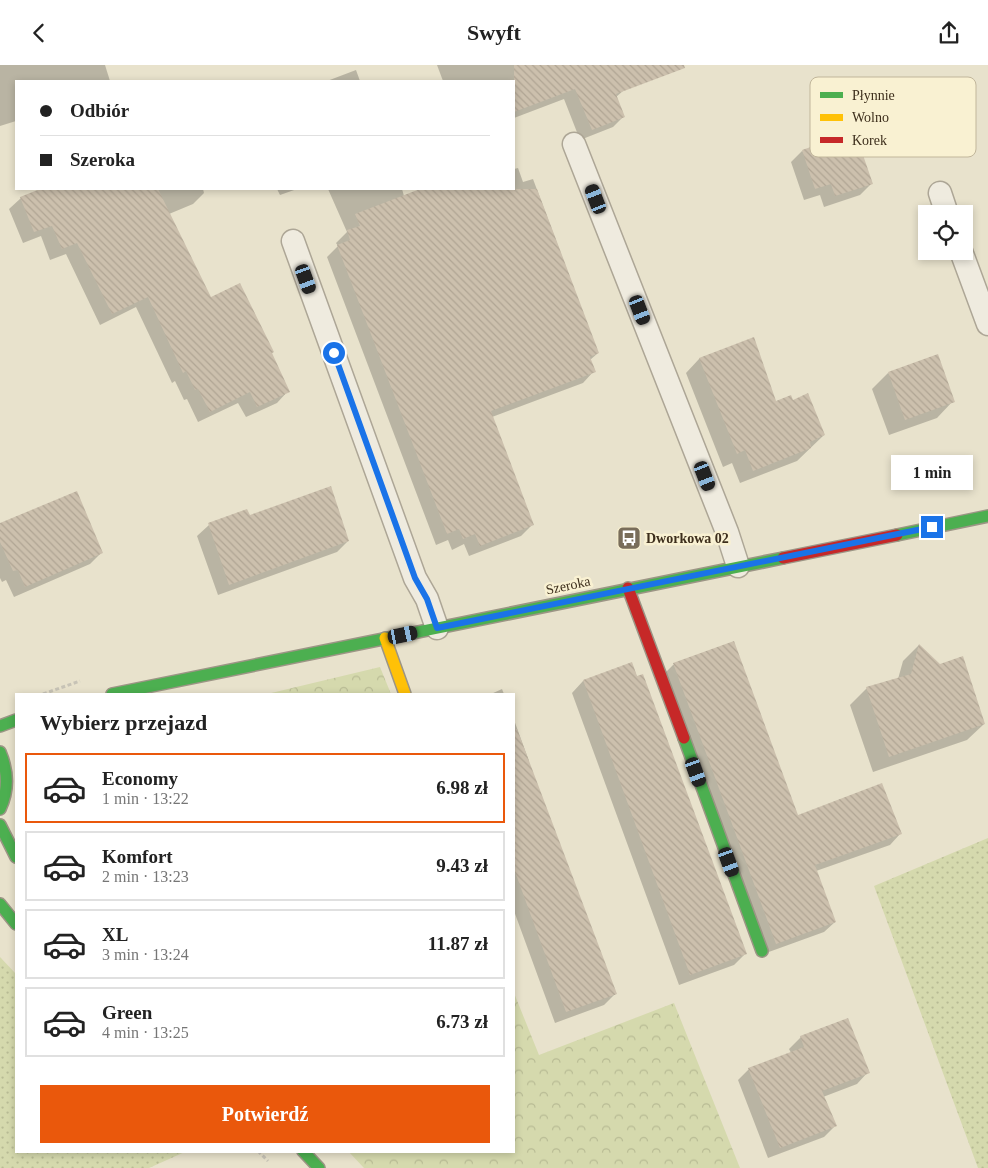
<!DOCTYPE html>
<html lang="pl">
<meta charset="utf-8">
<style>
:root{--surface:#fff;--page:#f2f2f2;--text:#222;--muted:#767676;--line:#e0e0e0;--accent:#ea580c}
body{margin:0;font-family:Georgia,serif;background:var(--page);color:var(--text);height:100vh;display:flex;flex-direction:column;font-size:19px;white-space:nowrap}
*{box-sizing:border-box;margin:0}
p{font-size:16px;color:var(--muted)}
.icon{flex:none;width:28px;height:28px;fill:none;stroke:currentColor;stroke-width:2;stroke-linecap:round;stroke-linejoin:round}
.map{position:relative;flex:1;overflow:hidden}
.panel{position:absolute;left:15px;top:628px;width:500px;height:460px;display:flex;flex-direction:column;background:var(--surface);border-radius:0px;box-shadow:0 2px 8px #0003}
.panel>*{flex:none}
.hud{position:absolute;left:15px;top:15px;width:500px;height:110px;border-radius:0px;box-shadow:0 2px 8px #0003;display:grid;align-content:center;height:110px;padding:0 25px;background:var(--surface)}
.controls{position:absolute;left:918px;top:140px;display:grid;gap:10px}
.controls a{display:grid;place-items:center;width:55px;height:55px;border-radius:0px;background:var(--surface);box-shadow:0 2px 8px #0003;font-size:25px}
.end{position:absolute;width:22px;height:22px;margin:-11px;border:6px solid #1a73e8;background:#fff;box-shadow:0 0 0 2px #fff}
.from{border-radius:50%}
.bubble{position:absolute;height:35px;border-radius:0px;background:var(--surface);box-shadow:0 2px 8px #0003;font-size:16px;font-weight:700;line-height:35px;text-align:center}
.car{position:absolute;width:15px;height:30px;margin:-15px -8px;border-radius:6px;box-shadow:0 0 4px 1px #0007;background:linear-gradient(#222 24%,#8ab4d8 0 40%,#222 0 76%,#8ab4d8 0 86%,#222 0)}
.hud b{display:flex;align-items:center;gap:18px;height:48px;font-size:19px}
.hud b+b{border-top:1px solid var(--line)}
.hud i{width:12px;height:12px;background:var(--text)}
ul{padding:0;list-style:none}
li{display:flex;align-items:center;gap:15px;height:70px;margin:0 10px 8px;padding:0 15px;border:2px solid var(--line);border-radius:0px}
li div{flex:1}
li b{display:block;font-size:19px}
li em{font-style:normal;font-weight:700}
li.active{border-color:var(--accent)}
li>.icon{width:45px;height:45px;stroke-width:1.5}
h2{padding:0 25px;font-size:22px;line-height:60px}
.cta{display:flex;gap:10px;margin-top:auto;padding:10px 25px}
.cta a{flex:1;height:58px;border-radius:0px;background:var(--accent);color:#fff;font-size:20px;font-weight:700;line-height:58px;text-align:center}
header{display:flex;justify-content:space-between;align-items:center;height:65px;padding:0 25px;background:var(--surface);font-size:22px;font-weight:700}
.map>svg:first-child{display:block}
</style>
<header><svg class="icon" aria-label="back" viewBox="0 0 24 24"><path d="M15 5l-7 7 7 7"/></svg>Swyft<svg class="icon" aria-label="share" viewBox="0 0 24 24"><path d="M12 15V3M7 8l5-5 5 5M5 13v7h14v-7"/></svg></header>
<div class="map">
<svg width="988" height="1103" viewBox="0 0 988 1103">
<defs>
<pattern id="grass-dots" width="8" height="8" patternUnits="userSpaceOnUse" patternTransform="scale(1.25)"><rect width="8" height="8" fill="#d5d9ad"/><path d="M2 2h.1M6 6h.1" fill="none" stroke="#b8bb94" stroke-width="1.8" stroke-linecap="round"/></pattern>
<pattern id="forest-crowns" width="20" height="18" patternUnits="userSpaceOnUse" patternTransform="scale(1.25)"><rect width="20" height="18" fill="#d5d9ad"/><path d="M2 6a3 3 0 1 1 6 0M12 15a3 3 0 1 1 6 0" fill="none" stroke="#b8bb94"/></pattern>
<pattern id="building-back-hatch" width="6" height="6" patternUnits="userSpaceOnUse" patternTransform="scale(1.25)"><rect width="6" height="6" fill="#ccc0ad"/><path d="M-1 5l2 2M0 0l6 6M5-1l2 2" fill="none" stroke="#b0a594"/></pattern>
</defs>
<rect width="100%" height="100%" fill="#e8e2cc"/>
<!-- grass -->
<path fill="url(#grass-dots)" d="M 988,773 L 988,1103 L 978,1103 L 874,821 Z
M 0,892 L 16,909 L 16,1086 L 187,1086 L 149,1103 L 0,1103 Z"/>
<!-- forest -->
<path fill="url(#forest-crowns)" d="M 380,602 L 391,629 L 267,629 Z
M 514,928 L 539,990 L 674,938 L 740,1103 L 364,1103 L 348,1086 L 514,1086 Z"/>
<!-- shadow -->
<path fill="#0003" d="M 0,0 L 105,0 L 110,16 L 16,16 L 16,56 L 0,61 Z
M 437,0 L 613,0 L 623,26 L 616,32 L 624,51 L 613,62 L 580,75 L 564,34 L 514,53 L 514,16 L 443,16 Z
M 356,5 L 360,16 L 327,16 Z
M 802,86 L 871,119 L 860,130 L 824,142 L 820,130 L 804,135 L 791,97 Z
M 518,103 L 523,117 L 533,114 L 598,288 L 590,295 L 594,306 L 583,318 L 492,352 L 532,460 L 521,471 L 469,491 L 464,479 L 452,485 L 448,475 L 436,480 L 327,192 L 338,181 L 336,178 L 347,167 L 328,124 L 402,124 L 404,131 L 412,142 L 461,124 L 514,124 L 514,104 Z
M 43,124 L 203,124 L 204,128 L 193,139 L 169,149 L 210,233 L 271,288 L 288,326 L 277,338 L 246,352 L 238,338 L 198,357 L 187,334 L 184,335 L 175,316 L 172,318 L 136,242 L 100,260 L 66,189 L 50,195 L 41,171 L 23,178 L 9,144 L 21,133 Z
M 277,124 L 297,124 L 280,130 Z
M 753,274 L 775,338 L 792,336 L 824,370 L 797,396 L 740,418 L 732,398 L 723,402 L 686,308 L 699,294 Z
M 888,308 L 953,336 L 937,353 L 889,370 L 872,324 Z
M 249,452 L 348,476 L 337,487 L 218,530 L 197,471 L 209,460 Z
M 0,460 L 101,488 L 90,499 L 14,532 L 6,515 L 2,517 L 0,513 Z
M 733,577 L 797,752 L 900,769 L 890,780 L 816,806 L 835,857 L 824,867 L 766,888 L 663,610 L 673,600 Z
M 919,580 L 984,659 L 967,675 L 873,707 L 850,640 L 867,623 L 898,614 L 903,596 Z
M 632,599 L 745,889 L 734,900 L 679,920 L 572,628 L 583,616 Z
M 502,624 L 504,629 L 491,629 Z
M 514,655 L 529,696 L 528,697 L 615,929 L 604,940 L 555,958 L 514,846 Z
M 801,972 L 868,1007 L 857,1019 L 823,1032 L 835,1061 L 824,1072 L 768,1093 L 738,1015 L 749,1004 L 791,988 L 789,984 Z"/>
<!-- building -->
<path fill="url(#building-back-hatch)" d="M 514,0 L 684,0 L 685,3 L 616,29 L 625,52 L 592,65 L 575,24 L 514,47 Z
M 855,67 L 873,119 L 835,131 L 831,119 L 815,124 L 802,85 Z
M 40,124 L 158,124 L 211,232 L 240,218 L 274,287 L 272,288 L 290,327 L 257,342 L 250,327 L 210,347 L 198,324 L 195,325 L 186,306 L 183,308 L 148,232 L 112,249 L 77,178 L 62,184 L 52,161 L 34,167 L 20,132 Z
M 420,124 L 537,124 L 599,288 L 590,292 L 596,307 L 491,346 L 534,460 L 480,481 L 475,469 L 463,474 L 459,464 L 447,469 L 337,180 L 350,175 L 347,165 L 360,161 L 355,149 Z
M 754,272 L 776,336 L 791,330 L 793,335 L 808,328 L 825,370 L 810,377 L 811,383 L 753,406 L 745,385 L 737,389 L 699,293 Z
M 938,289 L 955,337 L 905,355 L 888,307 Z
M 331,421 L 349,476 L 229,520 L 208,458 L 247,444 L 250,450 Z
M 77,426 L 103,488 L 25,522 L 18,505 L 13,506 L 0,477 L 0,458 Z
M 734,576 L 798,750 L 882,718 L 902,769 L 815,800 L 836,857 L 776,879 L 673,598 Z
M 919,579 L 940,599 L 963,591 L 985,659 L 889,692 L 866,622 L 911,609 Z
M 632,597 L 637,611 L 643,609 L 747,889 L 690,910 L 583,615 Z
M 517,664 L 617,929 L 566,947 L 514,804 L 514,665 Z
M 848,953 L 870,1008 L 822,1026 L 837,1061 L 780,1083 L 748,1003 L 804,982 L 800,971 Z"/>
<g fill="none" stroke-linecap="round" stroke-linejoin="round">
<!-- lane casing -->
<g stroke="#ada696" stroke-width="25">
<path id="lane" d="M 574,79 L 727,467 L 738,501
M 940,128 L 947,149
M 293,176 L 415,513 L 427,534 L 437,563
M 961,186 L 988,259"/>
</g>
<!-- fast casing -->
<g stroke="#9c9585" stroke-width="14">
<path id="fast" d="M 897,470 L 988,451
M 112,629 L 783,493
M 0,661 L 16,655
M 684,673 L 762,886
M 0,687 C 8,706 9,725 0,744
M 0,760 L 16,792
M 0,839 L 16,859
M 303,1086 L 319,1103"/>
</g>
<!-- slow casing -->
<g stroke="#9c9585" stroke-width="14">
<path id="slow" d="M 385,573 L 405,629"/>
</g>
<!-- jam casing -->
<g stroke="#9c9585" stroke-width="14">
<path id="jam" d="M 783,493 L 897,470
M 628,523 L 684,673"/>
</g>
<!-- path -->
<path stroke="#c7c3b6" stroke-width="3" stroke-dasharray="4 2.5" stroke-linecap="butt" d="M 43,629 L 80,616
M 258,1086 L 268,1096"/>
<!-- lane -->
<use href="#lane" stroke="#efebdf" stroke-width="22"/>
<!-- fast -->
<use href="#fast" stroke="#4caf50" stroke-width="11"/>
<!-- slow -->
<use href="#slow" stroke="#ffc107" stroke-width="11"/>
<!-- jam -->
<use href="#jam" stroke="#c62828" stroke-width="11"/>
</g>
<g fill="none" stroke-linecap="round" stroke-linejoin="round">
<!-- route -->
<path stroke="#1a73e8" stroke-width="6" d="M 334,288 L 415,513 L 427,534 L 437,563 L 932,462"/>
</g>
<!-- icons -->
<defs>
<g id="bus-square" transform="scale(1.25)"><rect x="-9" y="-9" width="18" height="18" rx="4" fill="#796d5a" stroke="#f9f1d2"/><path d="M-5-6H5V4H4V6H2V4H-2V6H-4V4H-5ZM-3.5-4V0h7V-4ZM-3.5 1.2v1.5H-2V1.2ZM2 1.2v1.5H3.5V1.2Z" fill="#fff"/></g>
</defs>
<g fill-rule="evenodd">
<use href="#bus-square" x="629" y="473"/>
</g>
<g text-anchor="middle" stroke-width="5" stroke-linejoin="round" paint-order="stroke">
<!-- poi labels -->
<g font-size="14" font-weight="bold" fill="#3d2e1c" stroke="#f9f1d2" text-anchor="start">
<text x="646" y="478">Dworkowa 02</text>
</g>
<!-- street labels -->
<g font-size="14" fill="#3d2e1c" stroke="#f9f1d2">
<text transform="translate(568 520) rotate(-12)" y="5">Szeroka</text>
</g>
</g>
<!-- legend -->
<rect x="810" y="12" width="166" height="80" rx="8" fill="#f9f1d2" stroke="#c1b69b" stroke-width="1"/>
<rect x="820" y="27" width="23" height="6" fill="#4caf50"/>
<rect x="820" y="49" width="23" height="7" fill="#ffc107"/>
<rect x="820" y="72" width="23" height="6" fill="#c62828"/>
<g font-size="14" fill="#3d2e1c">
<text x="852" y="35">Płynnie</text>
<text x="852" y="57">Wolno</text>
<text x="852" y="80">Korek</text>
</g>
</svg>
<div class="controls">
<a><svg class="icon" aria-label="locate" viewBox="0 0 24 24"><circle cx="12" cy="12" r="6"/><path d="M12 2v4M12 18v4M2 12h4M18 12h4"/></svg></a>
</div>
<i class="end from" style="left:334px;top:288px"></i>
<i class="end" style="left:932px;top:462px"></i>
<div class="bubble" style="left:891px;top:390px;width:82px">1 min</div>
<i class="car" style="left:596px;top:134px;rotate:339deg"></i>
<i class="car" style="left:306px;top:214px;rotate:160deg"></i>
<i class="car" style="left:640px;top:245px;rotate:159deg"></i>
<i class="car" style="left:705px;top:411px;rotate:159deg"></i>
<i class="car" style="left:403px;top:570px;rotate:78deg"></i>
<i class="car" style="left:696px;top:707px;rotate:160deg"></i>
<i class="car" style="left:729px;top:797px;rotate:160deg"></i>
<div class="hud">
<b><i class="from"></i>Odbiór</b>
<b><i></i>Szeroka</b>
</div>
<section class="panel">
<h2>Wybierz przejazd</h2>
<ul>
<li class="active"><svg class="icon" aria-label="car" viewBox="0 0 24 24"><path d="M5 17H2v-5l4-1 3-4h7l3 4 3 1v5h-3M9 17h6M6 11h13"/><circle cx="7" cy="17" r="2"/><circle cx="17" cy="17" r="2"/></svg><div><b>Economy</b><p>1 min · 13:22</p></div><em>6.98 zł</em></li>
<li><svg class="icon" aria-label="car" viewBox="0 0 24 24"><path d="M5 17H2v-5l4-1 3-4h7l3 4 3 1v5h-3M9 17h6M6 11h13"/><circle cx="7" cy="17" r="2"/><circle cx="17" cy="17" r="2"/></svg><div><b>Komfort</b><p>2 min · 13:23</p></div><em>9.43 zł</em></li>
<li><svg class="icon" aria-label="car" viewBox="0 0 24 24"><path d="M5 17H2v-5l4-1 3-4h7l3 4 3 1v5h-3M9 17h6M6 11h13"/><circle cx="7" cy="17" r="2"/><circle cx="17" cy="17" r="2"/></svg><div><b>XL</b><p>3 min · 13:24</p></div><em>11.87 zł</em></li>
<li><svg class="icon" aria-label="car" viewBox="0 0 24 24"><path d="M5 17H2v-5l4-1 3-4h7l3 4 3 1v5h-3M9 17h6M6 11h13"/><circle cx="7" cy="17" r="2"/><circle cx="17" cy="17" r="2"/></svg><div><b>Green</b><p>4 min · 13:25</p></div><em>6.73 zł</em></li>
</ul>
<div class="cta"><a>Potwierdź</a></div>
</section>
</div>
